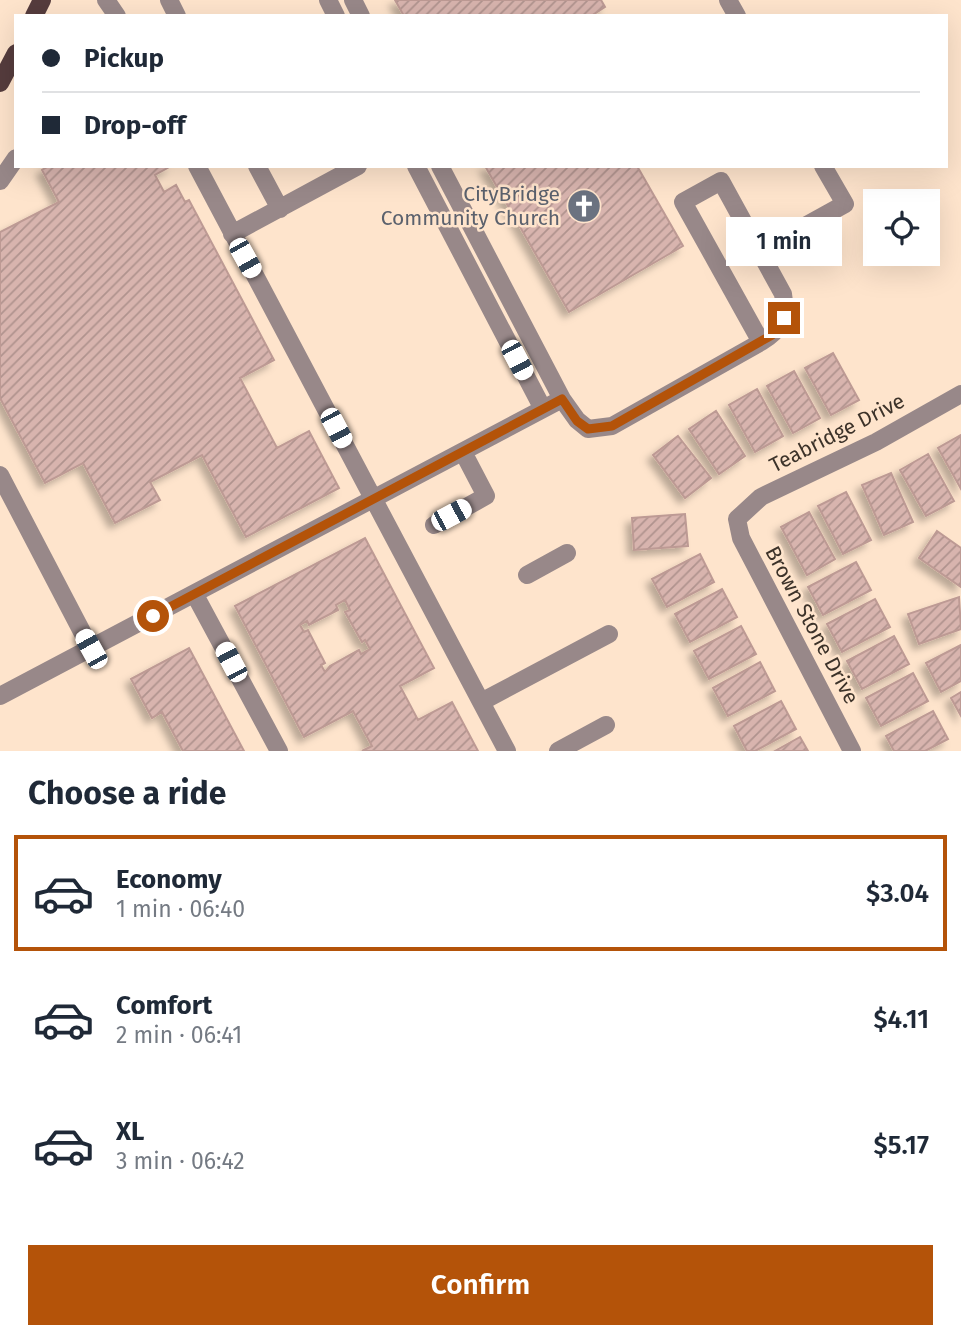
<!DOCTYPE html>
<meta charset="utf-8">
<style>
:root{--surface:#fff;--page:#f2f2f3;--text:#1f2937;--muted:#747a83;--line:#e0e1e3;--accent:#b45309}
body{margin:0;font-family:"Fira Sans",sans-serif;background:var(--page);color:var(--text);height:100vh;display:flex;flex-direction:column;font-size:26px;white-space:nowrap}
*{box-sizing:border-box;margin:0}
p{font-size:23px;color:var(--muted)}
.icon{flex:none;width:38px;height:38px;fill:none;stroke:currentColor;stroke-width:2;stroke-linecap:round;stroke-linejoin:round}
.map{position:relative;height:751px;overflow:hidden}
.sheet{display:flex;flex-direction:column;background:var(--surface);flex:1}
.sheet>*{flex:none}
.hud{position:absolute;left:14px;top:14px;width:934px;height:154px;border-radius:0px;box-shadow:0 7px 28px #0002;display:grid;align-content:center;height:154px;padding:0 28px;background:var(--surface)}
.controls{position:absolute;left:863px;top:189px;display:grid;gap:14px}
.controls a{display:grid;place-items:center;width:77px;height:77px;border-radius:0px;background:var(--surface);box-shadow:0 7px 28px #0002;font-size:35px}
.end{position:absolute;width:32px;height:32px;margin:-16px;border:9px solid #b45309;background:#fff;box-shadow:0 0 0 4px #fff}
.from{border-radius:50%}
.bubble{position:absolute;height:49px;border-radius:0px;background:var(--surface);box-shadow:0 7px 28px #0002;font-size:23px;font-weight:600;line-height:49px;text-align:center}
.car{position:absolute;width:21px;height:42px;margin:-21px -10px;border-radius:9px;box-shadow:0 0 5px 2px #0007;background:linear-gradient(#fff 24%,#345 0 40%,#fff 0 76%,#345 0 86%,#fff 0)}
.hud b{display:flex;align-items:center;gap:24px;height:66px;font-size:26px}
.hud b+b{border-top:2px solid var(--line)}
.hud i{width:18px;height:18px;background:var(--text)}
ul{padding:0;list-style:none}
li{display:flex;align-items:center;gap:21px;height:116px;margin:0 14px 10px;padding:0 14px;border:4px solid transparent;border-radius:0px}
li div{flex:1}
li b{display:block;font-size:26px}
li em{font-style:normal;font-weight:600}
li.current{border-color:var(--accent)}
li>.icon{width:63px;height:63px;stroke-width:1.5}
h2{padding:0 28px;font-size:32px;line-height:84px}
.primary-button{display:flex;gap:14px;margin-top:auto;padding:14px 28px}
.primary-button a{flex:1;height:80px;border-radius:0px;background:var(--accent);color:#fff;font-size:28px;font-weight:600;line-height:80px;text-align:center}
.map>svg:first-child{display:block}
</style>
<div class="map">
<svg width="961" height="751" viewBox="0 0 961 751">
<defs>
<pattern id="building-hatch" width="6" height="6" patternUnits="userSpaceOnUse" patternTransform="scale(1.75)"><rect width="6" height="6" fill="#d8b4ae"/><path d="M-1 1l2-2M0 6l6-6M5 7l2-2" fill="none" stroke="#b0938e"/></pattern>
<filter id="shadow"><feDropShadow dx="-5.5" dy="5.5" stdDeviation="3.5" flood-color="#0004"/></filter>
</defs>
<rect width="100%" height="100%" fill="#fee4cc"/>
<!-- building -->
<path fill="url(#building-hatch)" stroke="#bd9a94" stroke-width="2" fill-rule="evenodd" filter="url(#shadow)" d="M 395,0 L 601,0 L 605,7 L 591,16 L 404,16 Z
M 49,166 L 171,166 L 155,175 L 164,192 L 176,185 L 185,202 L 189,200 L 274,360 L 240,378 L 277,448 L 309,431 L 339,488 L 246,537 L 202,455 L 150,482 L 160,500 L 115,523 L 83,463 L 45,483 L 0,398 L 0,232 L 59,202 L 42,170 Z
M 485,166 L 637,166 L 683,246 L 569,312 Z
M 833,353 L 859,400 L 831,415 L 805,368 Z
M 794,371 L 820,418 L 793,433 L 767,386 Z
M 757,389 L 783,436 L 755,452 L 729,405 Z
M 716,411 L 745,456 L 719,474 L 689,429 Z
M 961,435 L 961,489 L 938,448 Z
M 678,436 L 711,478 L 685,498 L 653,455 Z
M 928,454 L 954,501 L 926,516 L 900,470 Z
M 891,473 L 913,522 L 884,535 L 862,485 Z
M 846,492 L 871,540 L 843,554 L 818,506 Z
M 809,512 L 835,559 L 807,575 L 781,527 Z
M 685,514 L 688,546 L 634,550 L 632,518 Z
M 937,531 L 961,548 L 961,587 L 919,558 Z
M 365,538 L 434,668 L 400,686 L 418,720 L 452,702 L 478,751 L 362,751 L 372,746 L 353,711 L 304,737 L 235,606 ZM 345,600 L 350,610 L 345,612 L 362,642 L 365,640 L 370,649 L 361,654 L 359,650 L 330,666 L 325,672 L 321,665 L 325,663 L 308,630 L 304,632 L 300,625 L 307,621 L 309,625 L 338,610 L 336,605 Z
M 700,554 L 714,582 L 667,607 L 652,579 Z
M 856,562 L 871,590 L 823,615 L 808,587 Z
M 722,589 L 737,617 L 690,642 L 675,614 Z
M 959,597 L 961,629 L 919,644 L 908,614 Z
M 875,599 L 890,627 L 842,652 L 827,624 Z
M 741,626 L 756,654 L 709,679 L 694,651 Z
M 894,636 L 909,664 L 862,689 L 847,661 Z
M 961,645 L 961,681 L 941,692 L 926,663 Z
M 189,648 L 244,751 L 183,751 L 162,712 L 152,718 L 131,679 Z
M 760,662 L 775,691 L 728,716 L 713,688 Z
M 913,673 L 928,701 L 881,726 L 866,698 Z
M 961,692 L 961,716 L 951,698 Z
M 781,701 L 796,729 L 755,751 L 747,751 L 734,726 Z
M 933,711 L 948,739 L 925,751 L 894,751 L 886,736 Z
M 800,737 L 808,751 L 775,751 Z"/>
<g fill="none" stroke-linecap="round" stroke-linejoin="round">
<!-- minor -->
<path stroke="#988889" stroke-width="18" d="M 106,0 L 117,16
M 169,0 L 177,16
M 328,0 L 336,16
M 353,0 L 361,16
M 728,0 L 737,16
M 197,166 L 507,751
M 257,166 L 280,209
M 416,166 L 543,409
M 440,166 L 562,399 L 577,420 L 588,429 L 612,426 L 761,342 C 781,330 787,317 783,294 L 721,181 L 683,202 L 761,342
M 0,181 L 16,158
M 232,234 L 358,166
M 760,251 L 845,204 L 823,166
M 0,475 L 91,649
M 434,525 L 486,496 L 463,452
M 527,575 L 567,553
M 195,595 L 279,751
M 0,696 L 562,399
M 481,702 L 609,634
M 558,751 L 606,725
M 852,751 L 741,538 L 737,519 L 761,497 L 876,442 L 961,394"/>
<!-- major -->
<path stroke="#553c3d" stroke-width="18" d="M 34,16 L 42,0
M 0,83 L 16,53"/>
</g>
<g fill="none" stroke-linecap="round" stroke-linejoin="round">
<!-- route -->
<path stroke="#b45309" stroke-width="9" d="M 153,616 L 562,399 L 577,421 L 588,429 L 612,426 L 772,335 L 784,318"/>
</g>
<!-- icons -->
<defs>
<g id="church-disc" transform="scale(1.75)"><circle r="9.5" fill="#6b7280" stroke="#fee4cc"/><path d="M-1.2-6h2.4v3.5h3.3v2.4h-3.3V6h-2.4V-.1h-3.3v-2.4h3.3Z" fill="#fff"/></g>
</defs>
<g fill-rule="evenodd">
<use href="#church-disc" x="584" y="206"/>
</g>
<g text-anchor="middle" stroke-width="5" stroke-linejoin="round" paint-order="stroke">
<!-- worship labels -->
<g font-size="21" fill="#5b616d" stroke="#fee4cc" text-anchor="end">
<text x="560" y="201">CityBridge<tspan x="560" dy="24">Community Church</tspan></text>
</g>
<!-- street labels -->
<g font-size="21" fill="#3c3229" stroke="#fee4cc">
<text transform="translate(837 433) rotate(-27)" y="7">Teabridge Drive</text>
<text transform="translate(812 625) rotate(62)" y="7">Brown Stone Drive</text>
</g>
</g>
</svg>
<div class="controls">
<a><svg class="icon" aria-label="locate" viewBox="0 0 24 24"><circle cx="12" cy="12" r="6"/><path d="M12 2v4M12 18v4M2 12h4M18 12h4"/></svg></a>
</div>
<i class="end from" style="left:153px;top:616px"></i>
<i class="end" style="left:784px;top:318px"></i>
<div class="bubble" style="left:726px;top:217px;width:116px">1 min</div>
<i class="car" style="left:245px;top:258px;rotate:151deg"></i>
<i class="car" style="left:517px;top:360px;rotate:152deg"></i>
<i class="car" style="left:336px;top:428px;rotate:152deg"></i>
<i class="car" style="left:451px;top:515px;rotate:62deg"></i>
<i class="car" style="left:91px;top:649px;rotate:331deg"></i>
<i class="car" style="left:231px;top:662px;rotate:332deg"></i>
<div class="hud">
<b><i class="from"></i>Pickup</b>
<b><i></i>Drop-off</b>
</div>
</div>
<section class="sheet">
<h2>Choose a ride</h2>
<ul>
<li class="current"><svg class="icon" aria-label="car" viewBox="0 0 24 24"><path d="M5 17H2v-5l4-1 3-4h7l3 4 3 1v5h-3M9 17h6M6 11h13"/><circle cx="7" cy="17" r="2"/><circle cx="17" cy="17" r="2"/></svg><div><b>Economy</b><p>1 min · 06:40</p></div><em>$3.04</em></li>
<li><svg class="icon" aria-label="car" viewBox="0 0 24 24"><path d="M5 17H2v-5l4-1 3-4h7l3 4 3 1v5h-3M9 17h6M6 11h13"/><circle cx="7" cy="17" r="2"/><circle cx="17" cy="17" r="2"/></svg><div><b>Comfort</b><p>2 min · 06:41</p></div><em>$4.11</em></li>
<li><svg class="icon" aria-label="car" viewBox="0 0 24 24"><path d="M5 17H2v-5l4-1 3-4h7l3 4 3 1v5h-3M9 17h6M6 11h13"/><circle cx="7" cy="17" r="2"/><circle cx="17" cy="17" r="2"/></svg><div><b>XL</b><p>3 min · 06:42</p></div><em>$5.17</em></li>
</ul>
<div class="primary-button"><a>Confirm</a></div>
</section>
